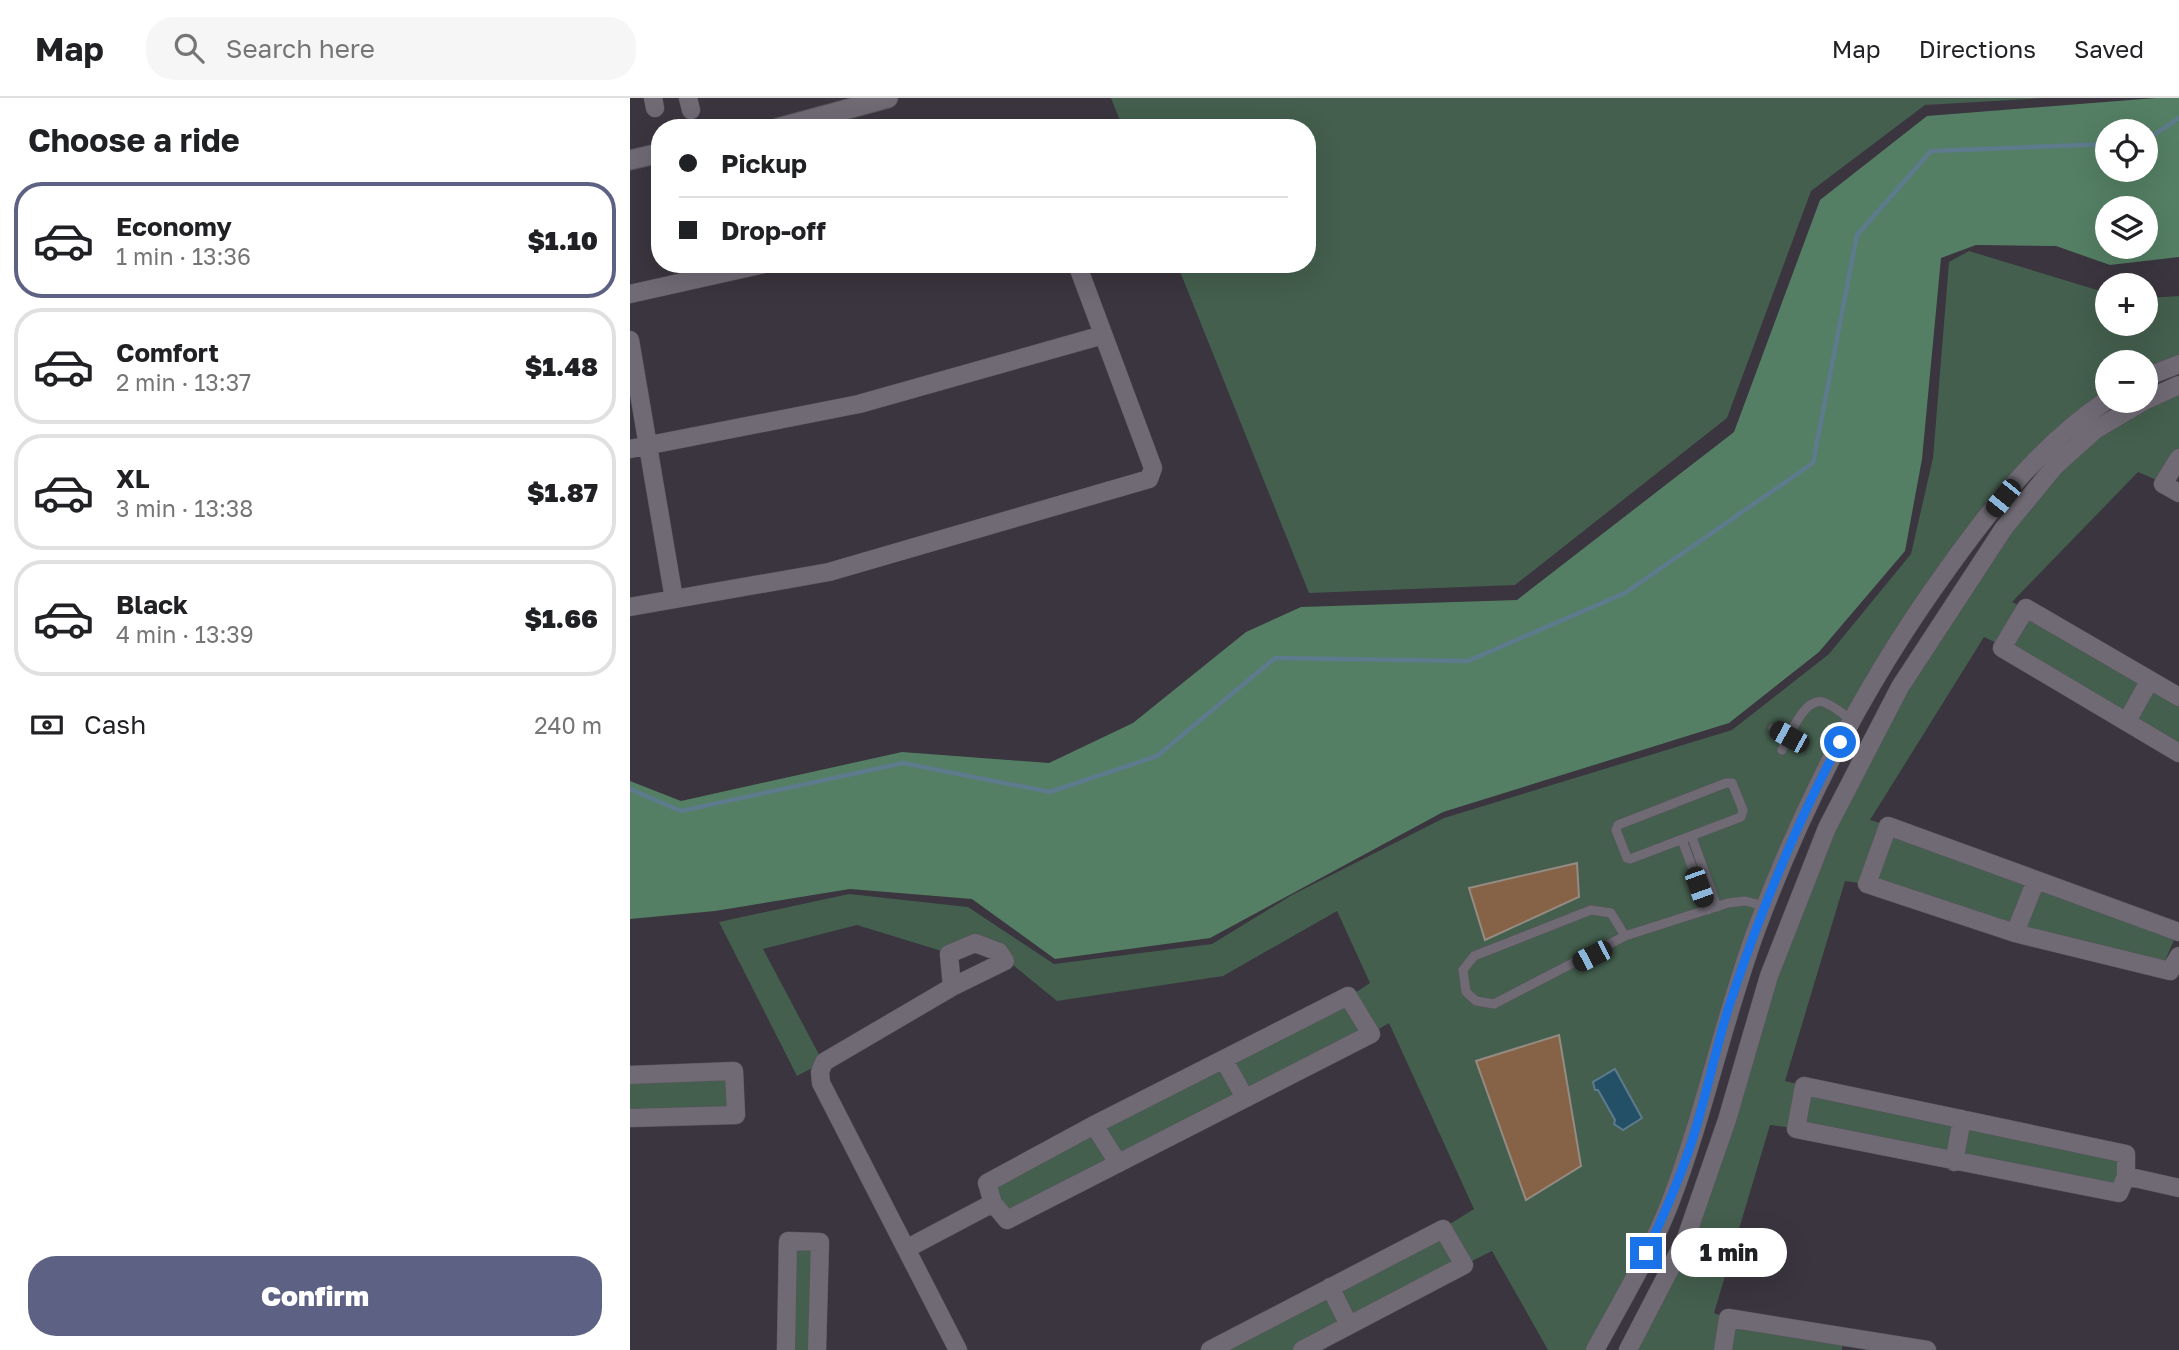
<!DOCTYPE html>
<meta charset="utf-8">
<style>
:root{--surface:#fff;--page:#f6f6f6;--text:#202124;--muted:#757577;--line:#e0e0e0;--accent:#5d6285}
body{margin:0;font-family:"Golos Text",sans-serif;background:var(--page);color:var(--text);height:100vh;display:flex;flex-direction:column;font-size:26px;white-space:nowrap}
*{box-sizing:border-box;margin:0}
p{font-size:23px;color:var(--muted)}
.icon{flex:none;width:38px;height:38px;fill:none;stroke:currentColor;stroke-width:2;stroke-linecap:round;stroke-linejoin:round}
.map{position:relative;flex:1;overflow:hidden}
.details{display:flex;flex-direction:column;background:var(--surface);width:630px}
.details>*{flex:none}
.hud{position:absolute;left:21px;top:21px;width:665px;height:154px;border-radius:28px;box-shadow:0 7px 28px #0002;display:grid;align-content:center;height:154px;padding:0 28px;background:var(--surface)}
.controls{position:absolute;left:1465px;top:21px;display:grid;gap:14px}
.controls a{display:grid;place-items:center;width:63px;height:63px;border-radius:50%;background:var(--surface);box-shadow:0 7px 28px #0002;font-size:35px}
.end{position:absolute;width:32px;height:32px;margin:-16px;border:9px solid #1a73e8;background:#fff;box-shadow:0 0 0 4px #fff}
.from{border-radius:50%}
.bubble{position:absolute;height:49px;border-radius:24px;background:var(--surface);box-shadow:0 7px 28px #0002;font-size:23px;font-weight:800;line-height:49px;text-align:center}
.car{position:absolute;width:21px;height:42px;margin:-21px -10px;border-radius:9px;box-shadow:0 0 5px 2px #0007;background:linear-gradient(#222 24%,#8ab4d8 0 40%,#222 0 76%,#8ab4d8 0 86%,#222 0)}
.hud b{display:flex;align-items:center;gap:24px;height:66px;font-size:26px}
.hud b+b{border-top:2px solid var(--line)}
.hud i{width:18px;height:18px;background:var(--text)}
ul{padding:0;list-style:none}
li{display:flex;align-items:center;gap:21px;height:116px;margin:0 14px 10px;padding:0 14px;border:4px solid var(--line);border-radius:28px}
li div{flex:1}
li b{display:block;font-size:26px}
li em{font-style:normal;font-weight:800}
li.on{border-color:var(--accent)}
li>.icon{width:63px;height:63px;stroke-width:1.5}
h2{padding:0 28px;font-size:32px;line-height:84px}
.pay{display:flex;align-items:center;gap:18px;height:77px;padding:0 28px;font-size:26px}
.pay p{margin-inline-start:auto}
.action{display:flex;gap:14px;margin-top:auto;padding:14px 28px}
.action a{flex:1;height:80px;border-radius:28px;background:var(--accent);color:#fff;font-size:28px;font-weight:800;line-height:80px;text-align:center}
header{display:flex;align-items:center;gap:42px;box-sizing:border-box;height:98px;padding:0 35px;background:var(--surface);border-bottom:2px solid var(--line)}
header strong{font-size:33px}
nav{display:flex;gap:38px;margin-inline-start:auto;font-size:24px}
.search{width:490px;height:63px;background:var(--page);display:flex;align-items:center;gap:18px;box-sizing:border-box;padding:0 24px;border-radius:28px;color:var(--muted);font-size:26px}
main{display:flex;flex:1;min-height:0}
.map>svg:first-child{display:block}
</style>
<header>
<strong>Map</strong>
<div class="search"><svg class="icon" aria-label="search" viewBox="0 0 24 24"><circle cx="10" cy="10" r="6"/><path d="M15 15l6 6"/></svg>Search here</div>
<nav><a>Map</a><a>Directions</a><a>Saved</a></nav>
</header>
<main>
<section class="details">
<h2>Choose a ride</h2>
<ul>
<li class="on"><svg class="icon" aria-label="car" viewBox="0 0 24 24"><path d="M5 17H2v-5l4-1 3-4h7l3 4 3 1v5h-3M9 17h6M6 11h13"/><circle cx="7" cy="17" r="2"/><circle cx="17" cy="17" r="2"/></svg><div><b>Economy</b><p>1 min · 13:36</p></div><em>$1.10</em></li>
<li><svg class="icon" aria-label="car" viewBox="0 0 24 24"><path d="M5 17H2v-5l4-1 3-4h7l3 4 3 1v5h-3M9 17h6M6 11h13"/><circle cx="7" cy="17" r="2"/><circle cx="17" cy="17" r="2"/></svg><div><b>Comfort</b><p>2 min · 13:37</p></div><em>$1.48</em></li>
<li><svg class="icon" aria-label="car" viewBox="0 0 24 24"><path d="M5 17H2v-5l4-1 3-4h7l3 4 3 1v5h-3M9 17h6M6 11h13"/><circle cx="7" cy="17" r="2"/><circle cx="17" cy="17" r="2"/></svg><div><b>XL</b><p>3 min · 13:38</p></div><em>$1.87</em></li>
<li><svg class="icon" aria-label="car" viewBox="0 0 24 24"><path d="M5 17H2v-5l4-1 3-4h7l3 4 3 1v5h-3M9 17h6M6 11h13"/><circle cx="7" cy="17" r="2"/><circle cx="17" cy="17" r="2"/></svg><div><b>Black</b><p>4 min · 13:39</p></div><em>$1.66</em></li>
</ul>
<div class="pay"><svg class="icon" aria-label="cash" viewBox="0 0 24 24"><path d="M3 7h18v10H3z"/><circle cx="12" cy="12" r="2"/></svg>Cash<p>240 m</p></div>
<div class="action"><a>Confirm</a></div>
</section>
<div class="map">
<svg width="1549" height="1252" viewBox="0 0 1549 1252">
<rect width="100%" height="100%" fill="#3a353e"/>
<!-- green -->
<path fill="#445f4e" d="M 481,0 L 1415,0 L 1295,7 L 1181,93 L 1097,320 L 885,487 L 679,495 L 547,166 L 677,166 L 677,30 L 493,30 Z
M 1339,153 L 1477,195 L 1477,226 L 1516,226 L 1516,200 L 1549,198 L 1549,263 L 1516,277 L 1516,264 L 1477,264 L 1477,299 L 1337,441 L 1161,740 L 1059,1050 L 964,1252 L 918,1252 L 862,1153 L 836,1166 L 815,1129 L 844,1111 L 759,925 L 742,935 L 722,897 L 740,885 L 707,813 L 593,878 L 427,903 L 377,862 L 370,853 L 318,855 L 227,827 L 133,851 L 193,964 L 167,978 L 89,824 L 219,796 L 338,809 L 424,866 L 582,846 L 662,797 L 814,720 L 1102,632 L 1199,556 L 1281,456 L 1303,360 L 1319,164 Z
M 1549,293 L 1549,357 L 1531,384 L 1508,374 L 1382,504 L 1394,510 L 1371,547 L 1354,539 L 1240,722 L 1257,727 L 1236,786 L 1215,783 L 1155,983 L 1171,987 L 1164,1030 L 1140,1027 L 1084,1215 L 1097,1220 L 1092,1252 L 1002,1252 L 1029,1204 L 1141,879 L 1199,731 L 1248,640 L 1337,491 L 1429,372 L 1467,336 Z
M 1397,515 L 1515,584 L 1495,617 L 1378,548 Z
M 1523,589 L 1549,604 L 1549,649 L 1504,621 Z
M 1263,735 L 1399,784 L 1380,825 L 1247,781 Z
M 1410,792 L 1545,840 L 1534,865 L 1396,831 Z
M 717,904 L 736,935 L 617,994 L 601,964 Z
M 592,968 L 610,998 L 491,1058 L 473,1028 Z
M 98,981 L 100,1012 L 0,1015 L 0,984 Z
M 1178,994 L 1324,1025 L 1320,1057 L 1174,1025 Z
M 1337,1028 L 1490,1059 L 1487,1090 L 1332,1060 Z
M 462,1033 L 482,1064 L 380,1115 L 364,1087 Z
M 812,1136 L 829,1166 L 721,1221 L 707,1191 Z
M 163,1147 L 186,1147 L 183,1252 L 160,1252 Z
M 698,1195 L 714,1226 L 662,1252 L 593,1252 Z
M 1102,1226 L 1213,1242 L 1212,1252 L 1097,1252 Z"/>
<!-- forest -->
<path fill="#547f64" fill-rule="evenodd" d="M 1526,0 L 1549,0 L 1549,159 L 1480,167 L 1426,148 L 1346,147 L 1311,160 L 1292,361 L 1275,453 L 1189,554 L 1099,625 L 813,714 L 580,840 L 425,861 L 342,801 L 220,791 L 85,813 L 0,821 L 0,683 L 51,703 L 272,654 L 419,665 L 503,625 L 616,534 L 671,509 L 887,502 L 1104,334 L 1190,102 L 1297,18 ZM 1477,33 L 1516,33 L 1516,72 L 1477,72 ZM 1477,110 L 1516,110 L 1516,149 L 1477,149 Z"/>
<!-- water -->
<path fill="#245067" stroke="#5d7b8d" stroke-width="2" d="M 985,971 L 1012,1020 L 993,1032 L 984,1026 L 985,1022 L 968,992 L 965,992 L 963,984 Z"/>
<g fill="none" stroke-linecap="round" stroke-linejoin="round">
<!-- stream -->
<path stroke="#5d7b8d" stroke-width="4.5" d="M 1516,42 L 1549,20
M 0,691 L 51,713 L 273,665 L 420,694 L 527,658 L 645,560 L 838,563 L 995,495 L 1183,365 L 1227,137 L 1301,53 L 1477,46"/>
</g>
<!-- building -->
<path fill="#866346" stroke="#958b83" stroke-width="2" d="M 947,765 L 949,799 L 855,842 L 839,790 Z
M 929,937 L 951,1068 L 896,1102 L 846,963 Z"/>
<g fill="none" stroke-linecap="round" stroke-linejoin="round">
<!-- service casing -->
<g stroke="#57545b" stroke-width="10">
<path id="service" d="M 1143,630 L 1159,639
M 1152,652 C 1159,639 1174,599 1193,604 C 1203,607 1214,617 1222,622
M 1096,685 L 1102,685 L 1113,712 L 1111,719 L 1000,761 L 997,760 L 986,732 L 988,727 Z
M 1062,739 L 1087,809
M 1052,742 L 1078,812
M 995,838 L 981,815 L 961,812 L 844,858 L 833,872 L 836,894 L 846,903 L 864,906 L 995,838 L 1098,805 L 1115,803 L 1135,808"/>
</g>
<!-- minor casing -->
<g stroke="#57545b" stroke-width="19">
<path id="minor" d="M 23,0 L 25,10
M 58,0 L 61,12
M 0,196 L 134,166
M 0,242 L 44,501
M 1516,279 L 1549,266
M 1516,302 L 1549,287
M 0,351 L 229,306 L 473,237
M 1549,360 L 1533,386 L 1549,395
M 0,509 L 199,474 L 519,381 L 523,370 L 447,166
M 1549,599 L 1396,510 L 1372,550 L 1549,655
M 1497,623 L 1520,582
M 1549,834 L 1258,728 L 1237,786 L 1385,835 L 1540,873 L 1549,858
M 1385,835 L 1406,782
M 345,845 L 369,854 L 375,863 L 322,889 L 319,856 Z
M 322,889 L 194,964 L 190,974 L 191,985 L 328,1252
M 718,898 L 741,936 L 377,1122 L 363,1105 L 357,1085 L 464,1027 Z
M 594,962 L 615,1000
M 0,977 L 104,973 L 106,1017 L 0,1020
M 1174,988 L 1496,1056 L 1496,1078 L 1489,1095 L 1166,1031 Z
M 464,1027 L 488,1065
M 1324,1064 L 1332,1021
M 1496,1078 L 1549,1090
M 276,1151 L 363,1105
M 700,1189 L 719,1227
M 156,1252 L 158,1143 L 190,1144 L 187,1252
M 580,1252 L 813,1131 L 834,1167 L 672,1252
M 965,1252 C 991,1204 1020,1156 1040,1105 C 1075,1014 1094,918 1128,827 C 1176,699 1239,579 1319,469 C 1364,406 1413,345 1477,302
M 998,1252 L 1056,1140 L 1097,1022 L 1139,878 L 1197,730 L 1270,589 L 1374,430 L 1425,368 L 1465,332 L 1514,303
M 1093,1252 L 1098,1220 L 1297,1252"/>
</g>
<!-- tertiary casing -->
<g stroke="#57545b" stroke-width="21">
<path id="tertiary" d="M 148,30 L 258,0
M 0,62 L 30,55"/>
</g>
<!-- service -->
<use href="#service" stroke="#6f6a74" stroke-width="9"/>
<!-- minor -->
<use href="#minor" stroke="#6f6a74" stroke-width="18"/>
<!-- tertiary -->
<use href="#tertiary" stroke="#6f6a74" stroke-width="19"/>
</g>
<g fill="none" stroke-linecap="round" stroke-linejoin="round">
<!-- route -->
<path stroke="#1a73e8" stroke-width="9" d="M 1016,1155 C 1032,1121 1047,1087 1059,1052 C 1075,1005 1084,956 1099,908 C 1129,817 1165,728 1210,644"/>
</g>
</svg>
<div class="controls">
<a><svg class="icon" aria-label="locate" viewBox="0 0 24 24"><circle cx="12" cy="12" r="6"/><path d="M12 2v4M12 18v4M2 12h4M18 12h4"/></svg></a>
<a><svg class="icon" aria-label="layers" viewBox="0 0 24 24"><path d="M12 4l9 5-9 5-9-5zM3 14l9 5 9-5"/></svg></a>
<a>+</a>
<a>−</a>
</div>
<i class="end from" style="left:1210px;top:644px"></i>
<i class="end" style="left:1016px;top:1155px"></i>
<div class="bubble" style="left:1041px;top:1130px;width:116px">1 min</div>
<i class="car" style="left:1373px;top:400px;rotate:219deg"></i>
<i class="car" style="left:1159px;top:639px;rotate:299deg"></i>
<i class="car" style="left:1069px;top:789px;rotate:160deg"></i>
<i class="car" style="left:962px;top:858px;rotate:243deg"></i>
<div class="hud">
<b><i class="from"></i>Pickup</b>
<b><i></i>Drop-off</b>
</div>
</div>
</main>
